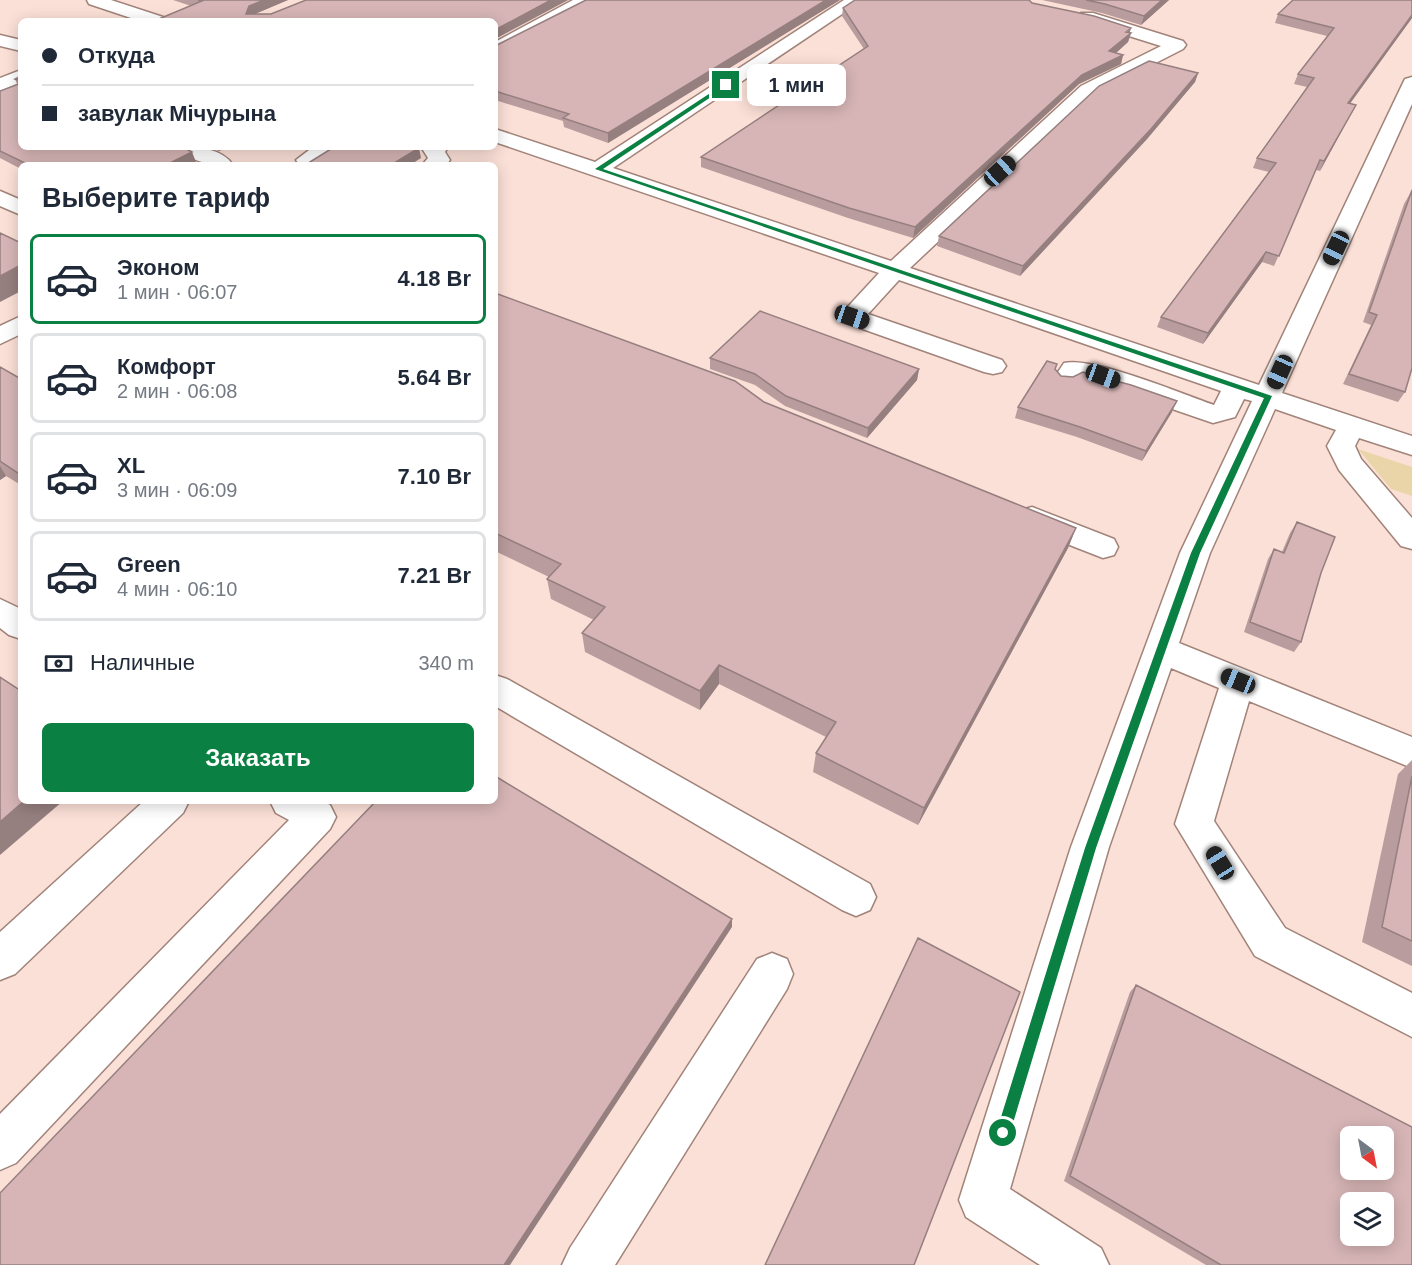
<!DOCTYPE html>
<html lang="ru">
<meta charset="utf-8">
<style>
:root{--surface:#fff;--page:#f2f2f3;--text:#1f2937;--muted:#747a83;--line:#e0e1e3;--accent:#0b8043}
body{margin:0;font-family:Arial,sans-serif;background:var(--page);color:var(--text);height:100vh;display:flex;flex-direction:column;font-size:22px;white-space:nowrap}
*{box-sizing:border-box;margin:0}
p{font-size:20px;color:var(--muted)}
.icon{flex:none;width:33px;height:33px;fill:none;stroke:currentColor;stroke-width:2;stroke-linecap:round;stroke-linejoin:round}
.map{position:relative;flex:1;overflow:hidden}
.side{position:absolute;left:18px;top:162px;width:480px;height:642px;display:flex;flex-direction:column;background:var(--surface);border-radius:9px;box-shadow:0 3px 15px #0003}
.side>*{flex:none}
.guide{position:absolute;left:18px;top:18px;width:480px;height:132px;border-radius:9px;box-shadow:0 3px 15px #0003;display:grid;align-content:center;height:132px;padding:0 24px;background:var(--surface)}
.needle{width:39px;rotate:148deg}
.controls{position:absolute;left:1340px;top:1126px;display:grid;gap:12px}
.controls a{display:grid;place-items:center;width:54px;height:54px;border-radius:9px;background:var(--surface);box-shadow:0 3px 15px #0003;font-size:30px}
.end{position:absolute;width:27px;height:27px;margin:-14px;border:8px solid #0b8043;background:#fff;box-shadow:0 0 0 3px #fff}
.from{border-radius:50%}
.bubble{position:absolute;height:42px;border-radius:9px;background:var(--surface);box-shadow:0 3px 15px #0003;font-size:20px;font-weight:600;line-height:42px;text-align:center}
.car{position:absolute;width:18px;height:36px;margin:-18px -9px;border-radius:8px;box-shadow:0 0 4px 2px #0007;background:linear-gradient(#222 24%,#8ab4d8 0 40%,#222 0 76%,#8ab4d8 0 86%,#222 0)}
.guide b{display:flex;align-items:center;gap:21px;height:57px;font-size:22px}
.guide b+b{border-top:2px solid var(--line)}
.guide i{width:15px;height:15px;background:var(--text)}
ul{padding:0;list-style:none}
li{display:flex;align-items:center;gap:18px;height:90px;margin:0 12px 9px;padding:0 12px;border:3px solid var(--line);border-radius:9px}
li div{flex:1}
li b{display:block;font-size:22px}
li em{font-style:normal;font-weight:600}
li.active{border-color:var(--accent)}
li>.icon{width:54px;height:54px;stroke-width:1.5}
h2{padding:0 24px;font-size:27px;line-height:72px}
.pay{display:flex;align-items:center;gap:15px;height:66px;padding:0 24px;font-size:22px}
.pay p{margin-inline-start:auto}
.button{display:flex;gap:12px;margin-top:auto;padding:12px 24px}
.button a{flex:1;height:69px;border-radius:9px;background:var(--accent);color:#fff;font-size:24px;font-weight:600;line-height:69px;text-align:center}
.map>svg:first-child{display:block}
</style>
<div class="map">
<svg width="1412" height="1265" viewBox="0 0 1412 1265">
<rect width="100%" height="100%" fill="#fbe0d7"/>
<!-- green -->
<path fill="#ead5a8" d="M 1358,449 L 1412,467 L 1412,496 L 1391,489 Z"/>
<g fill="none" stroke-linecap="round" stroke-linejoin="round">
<!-- minor casing -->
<g stroke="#a18379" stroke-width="3">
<path id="minor" d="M 87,0 L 111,0 L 163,17 L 166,21 L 140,21 L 89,4 Z
M 573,0 L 593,0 L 591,4 L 495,54 L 495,42 Z
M 844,0 L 863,0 L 613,168 L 891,261 L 1081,86 L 1161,46 L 1081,21 L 1078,17 L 1081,13 L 1093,13 L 1183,41 L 1186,45 L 1183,49 L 1095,94 L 910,268 L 1259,385 L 1403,83 L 1405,79 L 1412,77 L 1412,104 L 1282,393 L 1412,436 L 1412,455 L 1359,438 L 1355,446 L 1361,459 L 1412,518 L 1412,549 L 1401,546 L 1339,470 L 1327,446 L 1336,430 L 1275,409 L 1210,553 L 1179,643 L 1412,737 L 1412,768 L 1249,701 L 1214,821 L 1285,928 L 1412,993 L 1412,1037 L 1255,956 L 1175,824 L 1219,688 L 1171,668 L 1109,847 L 1010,1189 L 1101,1248 L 1109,1265 L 1040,1265 L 966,1217 L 959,1200 L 1071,847 L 1180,553 L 1252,401 L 1244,399 L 1235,417 L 1213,423 L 1082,378 C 1073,384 1070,387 1058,384 L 1054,378 L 1064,363 C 1092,356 1183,394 1214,405 L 1221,391 L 899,280 L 868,314 L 1002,360 L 1006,366 L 1002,372 L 993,374 L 984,372 L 843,322 L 840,317 L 843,312 L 879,273 L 495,142 L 495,129 L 595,162 Z
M 0,35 L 21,40 L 21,51 L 0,46 Z
M 21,70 L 21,83 L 0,91 L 0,78 Z
M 179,147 C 197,147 222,148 233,165 C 215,165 191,164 179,147 Z
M 313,147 L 338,147 C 330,159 313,166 299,164 L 296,160 Z
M 425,147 L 448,147 L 445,152 L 450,160 L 446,165 L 422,165 L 428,158 L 423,150 Z
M 0,191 L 21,200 L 21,215 L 0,206 Z
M 21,316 L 21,334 L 0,344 L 0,326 Z
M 1032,507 L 1114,539 L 1118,547 L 1114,555 L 1103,558 L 1021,526 L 1017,518 L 1021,510 Z
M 0,599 L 21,609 L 21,639 L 9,635 L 0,628 Z
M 495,675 L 507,679 L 870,884 L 876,897 L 870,910 L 856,916 L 842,910 L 495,706 Z
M 144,801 L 189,801 L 183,813 L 15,974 L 0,980 L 0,932 Z
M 270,801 L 323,801 L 330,805 L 336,817 L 330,829 L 16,1163 L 0,1170 L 0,1114 L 289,820 L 276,813 Z
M 772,953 L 787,959 L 793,974 L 787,989 L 615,1265 L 562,1265 L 570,1248 L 757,959 Z"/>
</g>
<!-- minor -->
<use href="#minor" fill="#fff" fill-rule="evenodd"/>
</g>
<!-- wall -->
<path fill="#b99c9d" d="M 173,0 L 288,0 L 255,14 L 271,14 L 306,0 L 568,0 L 495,39 L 495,21 L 154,21 L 191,6 Z
M 586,0 L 840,0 L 608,143 L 564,127 L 563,121 L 495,100 L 495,46 Z
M 1042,0 L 1169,0 L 1141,25 L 1102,13 Z
M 1030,1 L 1032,3 L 1131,33 L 1128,42 L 1116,53 L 1123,55 L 1121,64 L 1079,84 L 913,238 L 848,218 L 701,167 L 701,157 L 864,49 L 842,16 L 843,8 Z
M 1278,14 L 1412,18 L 1350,103 L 1356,105 L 1320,171 L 1316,170 L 1274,266 L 1262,262 L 1203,344 L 1157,327 L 1161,317 L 1269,172 L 1253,168 L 1257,158 L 1307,87 L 1294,84 L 1298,74 L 1327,36 L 1275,23 Z
M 1198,73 L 1195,82 L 1147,139 L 1020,276 L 937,246 L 939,236 Z
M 21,76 L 21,147 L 196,162 L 190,165 L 21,165 L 21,169 L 0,158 L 0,91 L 17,84 L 15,79 Z
M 205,147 L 227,147 L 219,151 Z
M 1412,190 L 1405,392 L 1398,402 L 1343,384 L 1371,325 L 1363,322 L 1404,204 Z
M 495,293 L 1076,528 L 1068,548 L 918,825 L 813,772 L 816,753 L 826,737 L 719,684 L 700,710 L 585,652 L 582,633 L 594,620 L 551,599 L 547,579 L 549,577 L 495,551 Z
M 710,358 L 919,369 L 917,380 L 867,438 L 785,406 L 755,385 L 710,369 Z
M 0,367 L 21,379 L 21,485 L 6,476 L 0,480 Z
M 1055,369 L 1061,376 L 1172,412 L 1142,461 L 1077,437 L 1015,418 L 1018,407 Z
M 1297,522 L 1321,573 L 1301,642 L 1294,652 L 1244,632 L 1268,559 L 1274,549 L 1282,552 L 1290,533 Z
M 1412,760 L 1412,966 L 1362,942 L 1398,774 Z
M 1136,985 L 1412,1265 L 1206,1265 L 1064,1181 L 1130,992 Z"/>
<!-- shaded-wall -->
<path fill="#967f7f" d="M 264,0 L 288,0 L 252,15 L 246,14 L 249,6 Z
M 551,0 L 568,0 L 495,39 L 495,30 Z
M 826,0 L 840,0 L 608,143 L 608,133 Z
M 1162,0 L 1169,0 L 1141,25 L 1144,16 Z
M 1412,15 L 1412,18 L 1344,112 L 1348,103 Z
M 1131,28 L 1129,35 L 1131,33 L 1128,42 L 1107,61 L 1109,51 Z
M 1123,55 L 1121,64 L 1079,84 L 913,238 L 915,227 L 1082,75 Z
M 1198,73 L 1195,82 L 1147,139 L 1020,276 L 1023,266 Z
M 1356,105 L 1351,114 L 1320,171 L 1324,161 Z
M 218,147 L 227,147 L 219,151 Z
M 419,148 L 421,158 L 410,165 L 391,165 Z
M 192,152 L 196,162 L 190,165 L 166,165 Z
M 1266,252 L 1262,262 L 1203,344 L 1208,333 Z
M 21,265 L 21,291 L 0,302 L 0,276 Z
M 919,369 L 917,380 L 867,438 L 868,428 Z
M 1177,401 L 1172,412 L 1142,461 L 1146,451 Z
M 0,466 L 6,476 L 0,480 Z
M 1076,528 L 1068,548 L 918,825 L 924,808 Z
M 719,665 L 719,684 L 700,710 L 700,691 Z
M 24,801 L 63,801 L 0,855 L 0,822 Z
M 732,919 L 732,927 L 510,1265 L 504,1265 Z"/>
<!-- building -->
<path fill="#d7b5b6" stroke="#967f7f" stroke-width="1.5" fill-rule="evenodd" d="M 198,0 L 264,0 L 249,6 L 246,14 L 271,14 L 306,0 L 551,0 L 495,30 L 495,21 L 154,21 L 202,1 Z
M 586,0 L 826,0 L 608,133 L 563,118 L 569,114 L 495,91 L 495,46 Z
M 855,0 L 1029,0 L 1032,3 L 1094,16 L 1131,28 L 1126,32 L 1131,33 L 1109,51 L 1123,55 L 1082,75 L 915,227 L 849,208 L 701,157 L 868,46 L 843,8 Z
M 1086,0 L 1162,0 L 1144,16 L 1105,4 Z
M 1293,0 L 1412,0 L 1412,15 L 1348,103 L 1356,105 L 1324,161 L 1320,160 L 1279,256 L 1266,252 L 1208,333 L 1161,317 L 1276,163 L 1257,158 L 1314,78 L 1298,74 L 1334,28 L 1278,14 Z
M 1149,61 L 1198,73 L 1151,129 L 1023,266 L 939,236 L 1099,86 Z
M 21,76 L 21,81 L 15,79 Z
M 21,83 L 21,147 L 183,147 L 192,152 L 166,165 L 94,165 L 89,163 L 83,165 L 29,165 L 0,151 L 0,91 Z
M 334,147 L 415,147 L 419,148 L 391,165 L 305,165 Z
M 1412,190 L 1412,368 L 1405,392 L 1349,374 L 1377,315 L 1369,312 Z
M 0,233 L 21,243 L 21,265 L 0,276 Z
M 495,293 L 735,381 L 764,402 L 1076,528 L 924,808 L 816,753 L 836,722 L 719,665 L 700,691 L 582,633 L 605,607 L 547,579 L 561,564 L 495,533 Z
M 760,311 L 919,369 L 868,428 L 786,396 L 755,374 L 710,358 Z
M 1047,361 L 1057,364 L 1055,369 L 1061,376 L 1073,377 L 1083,372 L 1131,385 L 1177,401 L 1146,451 L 1080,427 L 1018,407 Z
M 0,367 L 21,379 L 21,475 L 0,461 Z
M 1297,522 L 1335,537 L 1321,573 L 1301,642 L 1250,622 L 1274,549 L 1284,553 Z
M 0,677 L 21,691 L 21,801 L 24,801 L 0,822 Z
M 495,776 L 732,919 L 504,1265 L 0,1265 L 0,1193 L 376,801 L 495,801 Z
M 1412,776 L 1412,941 L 1382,927 Z
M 918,938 L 1020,992 L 914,1265 L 765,1265 Z
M 1136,985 L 1412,1127 L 1412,1265 L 1221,1265 L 1070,1176 ZM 1350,1137 L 1383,1137 L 1383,1170 L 1350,1170 ZM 1350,1203 L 1383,1203 L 1383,1236 L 1350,1236 Z"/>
<!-- route -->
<path fill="#0b8043" d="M 724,84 L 729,85 L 603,169 L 1272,396 L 1200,553 L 1096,848 L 1010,1133 L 1008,1138 L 1003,1140 L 998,1138 L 996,1133 L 1085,848 L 1191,553 L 1264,398 L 595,169 Z"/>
</svg>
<div class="controls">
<a><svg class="needle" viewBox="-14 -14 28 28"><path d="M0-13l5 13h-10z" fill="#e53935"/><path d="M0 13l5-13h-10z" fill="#747a83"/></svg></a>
<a><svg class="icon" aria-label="layers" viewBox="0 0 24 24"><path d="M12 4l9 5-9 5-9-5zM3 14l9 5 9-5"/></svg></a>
</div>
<i class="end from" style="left:1003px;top:1133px"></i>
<i class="end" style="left:726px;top:85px"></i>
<div class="bubble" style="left:747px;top:64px;width:99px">1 мин</div>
<i class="car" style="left:1000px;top:171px;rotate:48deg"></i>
<i class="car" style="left:1336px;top:248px;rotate:205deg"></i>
<i class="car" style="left:852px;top:317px;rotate:109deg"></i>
<i class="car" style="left:1280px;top:372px;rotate:204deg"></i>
<i class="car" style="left:1103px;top:376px;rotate:110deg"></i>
<i class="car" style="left:1238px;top:681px;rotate:292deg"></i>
<i class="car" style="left:1220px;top:863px;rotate:328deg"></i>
<div class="guide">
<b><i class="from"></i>Откуда</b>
<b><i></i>завулак Мічурына</b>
</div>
<section class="side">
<h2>Выберите тариф</h2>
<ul>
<li class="active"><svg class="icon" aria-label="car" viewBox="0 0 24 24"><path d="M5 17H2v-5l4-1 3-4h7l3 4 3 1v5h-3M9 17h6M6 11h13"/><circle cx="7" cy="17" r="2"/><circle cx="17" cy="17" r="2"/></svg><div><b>Эконом</b><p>1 мин · 06:07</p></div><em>4.18 Br</em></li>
<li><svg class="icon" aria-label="car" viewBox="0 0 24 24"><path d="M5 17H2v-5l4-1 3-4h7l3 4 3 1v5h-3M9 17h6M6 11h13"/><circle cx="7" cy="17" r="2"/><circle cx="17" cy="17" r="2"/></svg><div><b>Комфорт</b><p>2 мин · 06:08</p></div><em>5.64 Br</em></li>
<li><svg class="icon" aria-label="car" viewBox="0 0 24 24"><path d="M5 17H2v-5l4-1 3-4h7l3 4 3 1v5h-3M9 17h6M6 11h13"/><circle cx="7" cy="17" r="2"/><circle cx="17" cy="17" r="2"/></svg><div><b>XL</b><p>3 мин · 06:09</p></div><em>7.10 Br</em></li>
<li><svg class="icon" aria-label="car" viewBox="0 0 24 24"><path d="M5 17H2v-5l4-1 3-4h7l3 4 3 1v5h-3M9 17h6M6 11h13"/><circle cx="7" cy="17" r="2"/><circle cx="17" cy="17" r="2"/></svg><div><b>Green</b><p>4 мин · 06:10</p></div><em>7.21 Br</em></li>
</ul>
<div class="pay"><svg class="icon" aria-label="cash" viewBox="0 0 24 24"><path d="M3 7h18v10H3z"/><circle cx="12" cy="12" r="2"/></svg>Наличные<p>340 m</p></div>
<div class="button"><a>Заказать</a></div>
</section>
</div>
